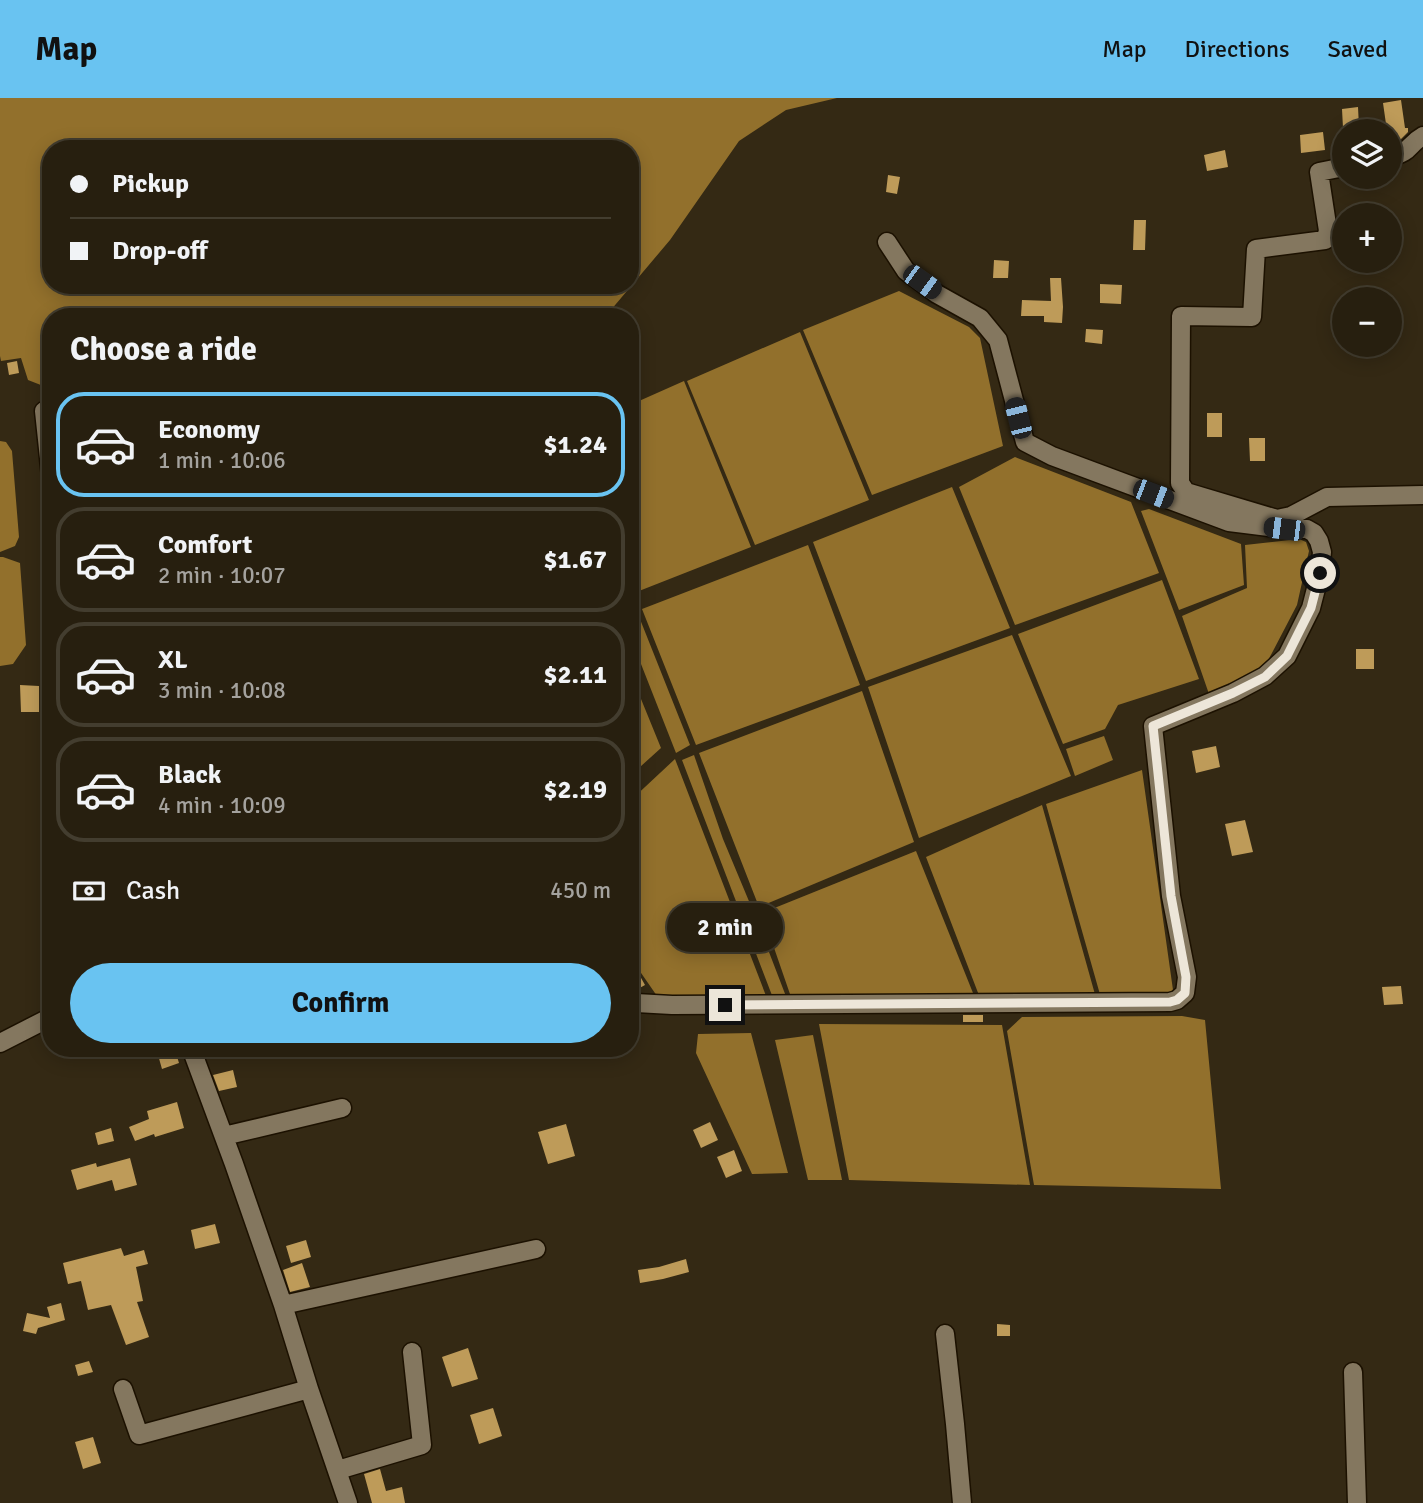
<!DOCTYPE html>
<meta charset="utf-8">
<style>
:root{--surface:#271f0f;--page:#332c1d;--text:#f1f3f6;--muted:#a4a29e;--line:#433d2f;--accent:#69c3f1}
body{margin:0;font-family:Signika,sans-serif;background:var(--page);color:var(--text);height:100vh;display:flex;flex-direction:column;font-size:26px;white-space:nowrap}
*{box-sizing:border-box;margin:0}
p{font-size:23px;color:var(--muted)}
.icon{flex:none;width:38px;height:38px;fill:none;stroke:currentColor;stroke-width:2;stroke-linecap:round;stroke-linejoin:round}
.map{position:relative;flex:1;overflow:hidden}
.details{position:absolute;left:42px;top:210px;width:597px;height:749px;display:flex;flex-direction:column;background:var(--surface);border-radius:28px;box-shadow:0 4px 18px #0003,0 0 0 2px var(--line)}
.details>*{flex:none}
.guide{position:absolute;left:42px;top:42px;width:597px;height:154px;border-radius:28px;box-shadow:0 4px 18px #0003,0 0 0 2px var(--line);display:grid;align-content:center;height:154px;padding:0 28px;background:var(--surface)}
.fabs{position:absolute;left:1332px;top:21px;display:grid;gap:14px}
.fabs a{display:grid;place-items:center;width:70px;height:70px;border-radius:50%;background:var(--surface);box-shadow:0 4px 18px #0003,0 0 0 2px var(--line);font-size:35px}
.end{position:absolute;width:32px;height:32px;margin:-16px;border:9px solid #ede6d9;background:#111;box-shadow:0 0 0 4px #111}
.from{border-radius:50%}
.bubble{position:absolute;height:49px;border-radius:24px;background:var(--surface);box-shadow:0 4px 18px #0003,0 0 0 2px var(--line);font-size:23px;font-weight:700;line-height:49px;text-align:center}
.car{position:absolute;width:21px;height:42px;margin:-21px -10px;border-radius:9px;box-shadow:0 0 5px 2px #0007;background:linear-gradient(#222 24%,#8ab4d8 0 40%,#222 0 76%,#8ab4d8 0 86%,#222 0)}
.guide b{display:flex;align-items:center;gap:24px;height:66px;font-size:26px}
.guide b+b{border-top:2px solid var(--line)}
.guide i{width:18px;height:18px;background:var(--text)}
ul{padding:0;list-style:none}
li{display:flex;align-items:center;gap:21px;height:105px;margin:0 14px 10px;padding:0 14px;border:4px solid var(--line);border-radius:28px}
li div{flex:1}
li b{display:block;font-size:26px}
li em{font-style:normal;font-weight:700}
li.on{border-color:var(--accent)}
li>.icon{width:63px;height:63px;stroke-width:1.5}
h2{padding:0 28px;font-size:32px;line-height:84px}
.pay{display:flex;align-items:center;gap:18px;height:77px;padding:0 28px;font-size:26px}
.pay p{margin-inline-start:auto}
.primary-button{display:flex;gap:14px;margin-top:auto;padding:14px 28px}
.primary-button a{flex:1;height:80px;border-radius:42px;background:var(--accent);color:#111;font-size:28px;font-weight:700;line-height:80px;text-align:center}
header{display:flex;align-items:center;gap:42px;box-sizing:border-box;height:98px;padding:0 35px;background:var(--accent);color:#111}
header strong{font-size:33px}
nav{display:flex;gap:38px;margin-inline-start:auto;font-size:24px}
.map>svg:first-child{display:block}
</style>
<header>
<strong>Map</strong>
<nav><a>Map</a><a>Directions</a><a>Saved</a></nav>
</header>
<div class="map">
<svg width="1423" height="1405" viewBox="0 0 1423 1405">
<rect width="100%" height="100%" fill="#342914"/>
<!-- water -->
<path fill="#92702c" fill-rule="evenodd" d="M 0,0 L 837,0 L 786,12 L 739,43 L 670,142 L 605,219 L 51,219 L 51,291 L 28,282 L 21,260 L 1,263 L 0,258 ZM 51,51 L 630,51 L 630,187 L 51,187 Z
M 899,193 L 969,229 L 980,240 L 1003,348 L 872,397 L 803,232 Z
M 800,234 L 869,402 L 755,447 L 687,283 Z
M 684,283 L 751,449 L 639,493 L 630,472 L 630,307 Z
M 0,343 L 6,344 L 12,353 L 19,439 L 15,448 L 0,454 Z
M 1015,359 L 1131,404 L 1159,475 L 1015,527 L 959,389 Z
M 952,389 L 1010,530 L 866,583 L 813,444 Z
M 1149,411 L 1241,446 L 1244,487 L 1179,512 L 1141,413 Z
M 1299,441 L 1306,444 L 1309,453 L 1297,507 L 1262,574 L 1209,596 L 1182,518 L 1247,490 L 1245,447 Z
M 808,447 L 860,587 L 696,647 L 642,511 Z
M 0,459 L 3,459 L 20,465 L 26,547 L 13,566 L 0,568 Z
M 1162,482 L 1199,581 L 1118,607 L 1105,631 L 1063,646 L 1018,536 Z
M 630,496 L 690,647 L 676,655 L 630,538 Z
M 1012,537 L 1071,678 L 919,740 L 868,589 Z
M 630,574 L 661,650 L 630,678 Z
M 862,593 L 914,744 L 759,809 L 699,655 Z
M 1104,638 L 1113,662 L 1075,678 L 1066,651 Z
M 694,657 L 723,741 L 756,820 L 787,901 L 773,900 L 682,662 Z
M 675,661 L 768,903 L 657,898 L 630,859 L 630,703 Z
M 1142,672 L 1173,892 L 1167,899 L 1101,900 L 1046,706 Z
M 1042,707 L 1096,900 L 980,900 L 926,759 Z
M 916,753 L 975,900 L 791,899 L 762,815 Z
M 1182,918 L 1205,922 L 1221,1091 L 1034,1087 L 1007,933 L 1022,919 Z
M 819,926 L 1002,927 L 1030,1087 L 849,1082 Z
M 751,935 L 788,1075 L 752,1076 L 696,955 L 698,936 Z
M 813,937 L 842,1082 L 808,1082 L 775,942 Z"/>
<!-- building -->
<path fill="#be9b59" d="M 1401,2 L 1405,30 L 1408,30 L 1408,34 L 1399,43 L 1390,47 L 1390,33 L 1387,33 L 1383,5 Z
M 1358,9 L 1359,29 L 1343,30 L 1342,11 Z
M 1323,34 L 1325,52 L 1301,55 L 1300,37 Z
M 1225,52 L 1228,69 L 1207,73 L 1204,57 Z
M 888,77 L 900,79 L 897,96 L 886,94 Z
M 1134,122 L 1146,122 L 1145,152 L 1133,152 Z
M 994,162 L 1009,163 L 1008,180 L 993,180 Z
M 1050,180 L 1061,180 L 1063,209 L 1062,225 L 1044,224 L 1044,218 L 1021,218 L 1022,202 L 1051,203 Z
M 1100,186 L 1122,187 L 1121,206 L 1100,205 Z
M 1086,231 L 1103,232 L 1102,246 L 1085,244 Z
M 17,263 L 19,275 L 9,277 L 7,265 Z
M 1207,315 L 1222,315 L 1222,339 L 1207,339 Z
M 1249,340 L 1265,340 L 1265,363 L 1250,363 Z
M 1356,551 L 1374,551 L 1374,571 L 1356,571 Z
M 20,587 L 39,588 L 39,614 L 21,614 Z
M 1216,648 L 1220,669 L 1196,675 L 1192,653 Z
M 1245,722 L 1253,754 L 1232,758 L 1225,726 Z
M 630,860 L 645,887 L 636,892 L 630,891 Z
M 1401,888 L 1403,906 L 1384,907 L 1382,889 Z
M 963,917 L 983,917 L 983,924 L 963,924 Z
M 175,952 L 179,965 L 162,971 L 158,957 Z
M 233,972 L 237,989 L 219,993 L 213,977 Z
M 177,1004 L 184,1030 L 155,1039 L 154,1036 L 135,1043 L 129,1029 L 149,1021 L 147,1013 Z
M 710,1024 L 718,1042 L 701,1050 L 693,1032 Z
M 566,1026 L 575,1058 L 548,1066 L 538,1034 Z
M 111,1030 L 114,1043 L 98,1047 L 95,1035 Z
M 734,1052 L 742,1073 L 726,1080 L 717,1059 Z
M 130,1060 L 137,1087 L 115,1093 L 112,1082 L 77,1092 L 71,1072 L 96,1065 L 97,1069 Z
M 215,1126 L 220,1145 L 195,1151 L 191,1132 Z
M 306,1142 L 311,1159 L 291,1165 L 286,1148 Z
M 121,1150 L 124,1158 L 144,1152 L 148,1166 L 136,1169 L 143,1203 L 137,1204 L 149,1239 L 126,1247 L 111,1207 L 88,1212 L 81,1183 L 68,1186 L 63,1165 Z
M 686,1161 L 689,1174 L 663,1181 L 640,1185 L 638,1172 L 659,1169 Z
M 302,1165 L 310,1189 L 290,1194 L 283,1172 Z
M 61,1205 L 65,1222 L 38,1230 L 36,1236 L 23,1233 L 27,1215 L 50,1220 L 47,1209 Z
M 997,1226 L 1010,1227 L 1010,1238 L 997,1238 Z
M 468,1250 L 478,1281 L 452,1289 L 442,1259 Z
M 89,1263 L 93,1274 L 78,1278 L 75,1267 Z
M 493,1310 L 502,1338 L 479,1346 L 470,1317 Z
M 93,1339 L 101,1365 L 83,1371 L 75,1344 Z
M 380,1371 L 386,1393 L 402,1389 L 405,1405 L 372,1405 L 364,1376 Z"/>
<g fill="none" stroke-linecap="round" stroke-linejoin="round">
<!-- street casing -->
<g stroke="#1c1100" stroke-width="21">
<path id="street" d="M 1390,59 C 1412,54 1407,47 1423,38
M 1344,69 L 1319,74 L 1328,133 L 1325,142 L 1256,151 L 1252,219 L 1181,218 L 1180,385 L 1186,394 L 1277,421 L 1291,418 L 1327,399 L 1423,397
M 44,313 L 51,379
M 630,902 L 636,905 L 672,907 L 1170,904 L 1177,902 L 1185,895 L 1187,879 L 1171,798 L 1153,628 L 1233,595 L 1265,578 L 1287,558 L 1311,510 L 1320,475 L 1322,454 L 1319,443 L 1314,435 L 1307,431 L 1284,431 L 1229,424 L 1052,358 L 1025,344 L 998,242 L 980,220 L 937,196 L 906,173 L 887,144
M 0,945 L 51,919
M 191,950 L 234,1066 L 283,1207 L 309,1291 L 348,1405
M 224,1038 L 342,1010
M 283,1207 L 536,1151
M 945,1236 L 955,1326 L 962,1405
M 1353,1274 L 1357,1405
M 123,1291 L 139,1337 L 309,1291
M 338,1372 L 422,1347 L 412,1254"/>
</g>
<!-- street -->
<use href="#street" stroke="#84775f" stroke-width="18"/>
</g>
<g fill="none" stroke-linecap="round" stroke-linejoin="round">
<!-- route -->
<path stroke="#ede6d9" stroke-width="9" d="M 725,907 L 1170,904 L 1177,902 L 1185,895 L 1186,879 L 1171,798 L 1153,628 L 1233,595 L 1265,579 L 1287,558 L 1311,510 L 1320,475"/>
</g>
</svg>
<div class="fabs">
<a><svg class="icon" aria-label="layers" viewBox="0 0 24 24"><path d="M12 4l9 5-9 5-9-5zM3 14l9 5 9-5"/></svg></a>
<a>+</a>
<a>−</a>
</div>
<i class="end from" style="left:1320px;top:475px"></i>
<i class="end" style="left:725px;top:907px"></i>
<div class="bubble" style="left:667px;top:805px;width:116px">2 min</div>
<i class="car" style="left:922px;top:184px;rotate:126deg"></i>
<i class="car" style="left:1018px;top:320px;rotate:346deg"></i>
<i class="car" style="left:1153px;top:396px;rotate:111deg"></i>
<i class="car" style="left:1284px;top:431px;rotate:277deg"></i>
<div class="guide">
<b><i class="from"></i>Pickup</b>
<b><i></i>Drop-off</b>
</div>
<section class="details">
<h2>Choose a ride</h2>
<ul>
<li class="on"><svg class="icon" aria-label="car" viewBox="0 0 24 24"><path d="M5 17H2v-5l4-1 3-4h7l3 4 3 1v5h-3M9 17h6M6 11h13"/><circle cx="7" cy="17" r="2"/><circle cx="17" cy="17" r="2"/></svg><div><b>Economy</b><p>1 min · 10:06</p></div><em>$1.24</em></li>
<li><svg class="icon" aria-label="car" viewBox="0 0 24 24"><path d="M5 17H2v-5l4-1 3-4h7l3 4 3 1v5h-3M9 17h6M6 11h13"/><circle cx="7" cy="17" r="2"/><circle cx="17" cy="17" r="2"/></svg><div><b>Comfort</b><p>2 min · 10:07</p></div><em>$1.67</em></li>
<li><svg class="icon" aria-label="car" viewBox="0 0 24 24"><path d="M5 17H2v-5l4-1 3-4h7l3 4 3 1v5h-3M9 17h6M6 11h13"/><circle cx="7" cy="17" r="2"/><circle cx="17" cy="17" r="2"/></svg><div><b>XL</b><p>3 min · 10:08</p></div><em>$2.11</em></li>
<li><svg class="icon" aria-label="car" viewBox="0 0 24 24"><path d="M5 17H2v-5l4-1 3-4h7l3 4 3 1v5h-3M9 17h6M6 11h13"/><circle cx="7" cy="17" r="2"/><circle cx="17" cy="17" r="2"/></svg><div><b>Black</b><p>4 min · 10:09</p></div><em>$2.19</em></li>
</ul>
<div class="pay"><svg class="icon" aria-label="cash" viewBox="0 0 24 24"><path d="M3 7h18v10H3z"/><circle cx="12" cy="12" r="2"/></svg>Cash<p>450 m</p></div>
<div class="primary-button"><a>Confirm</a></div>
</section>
</div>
